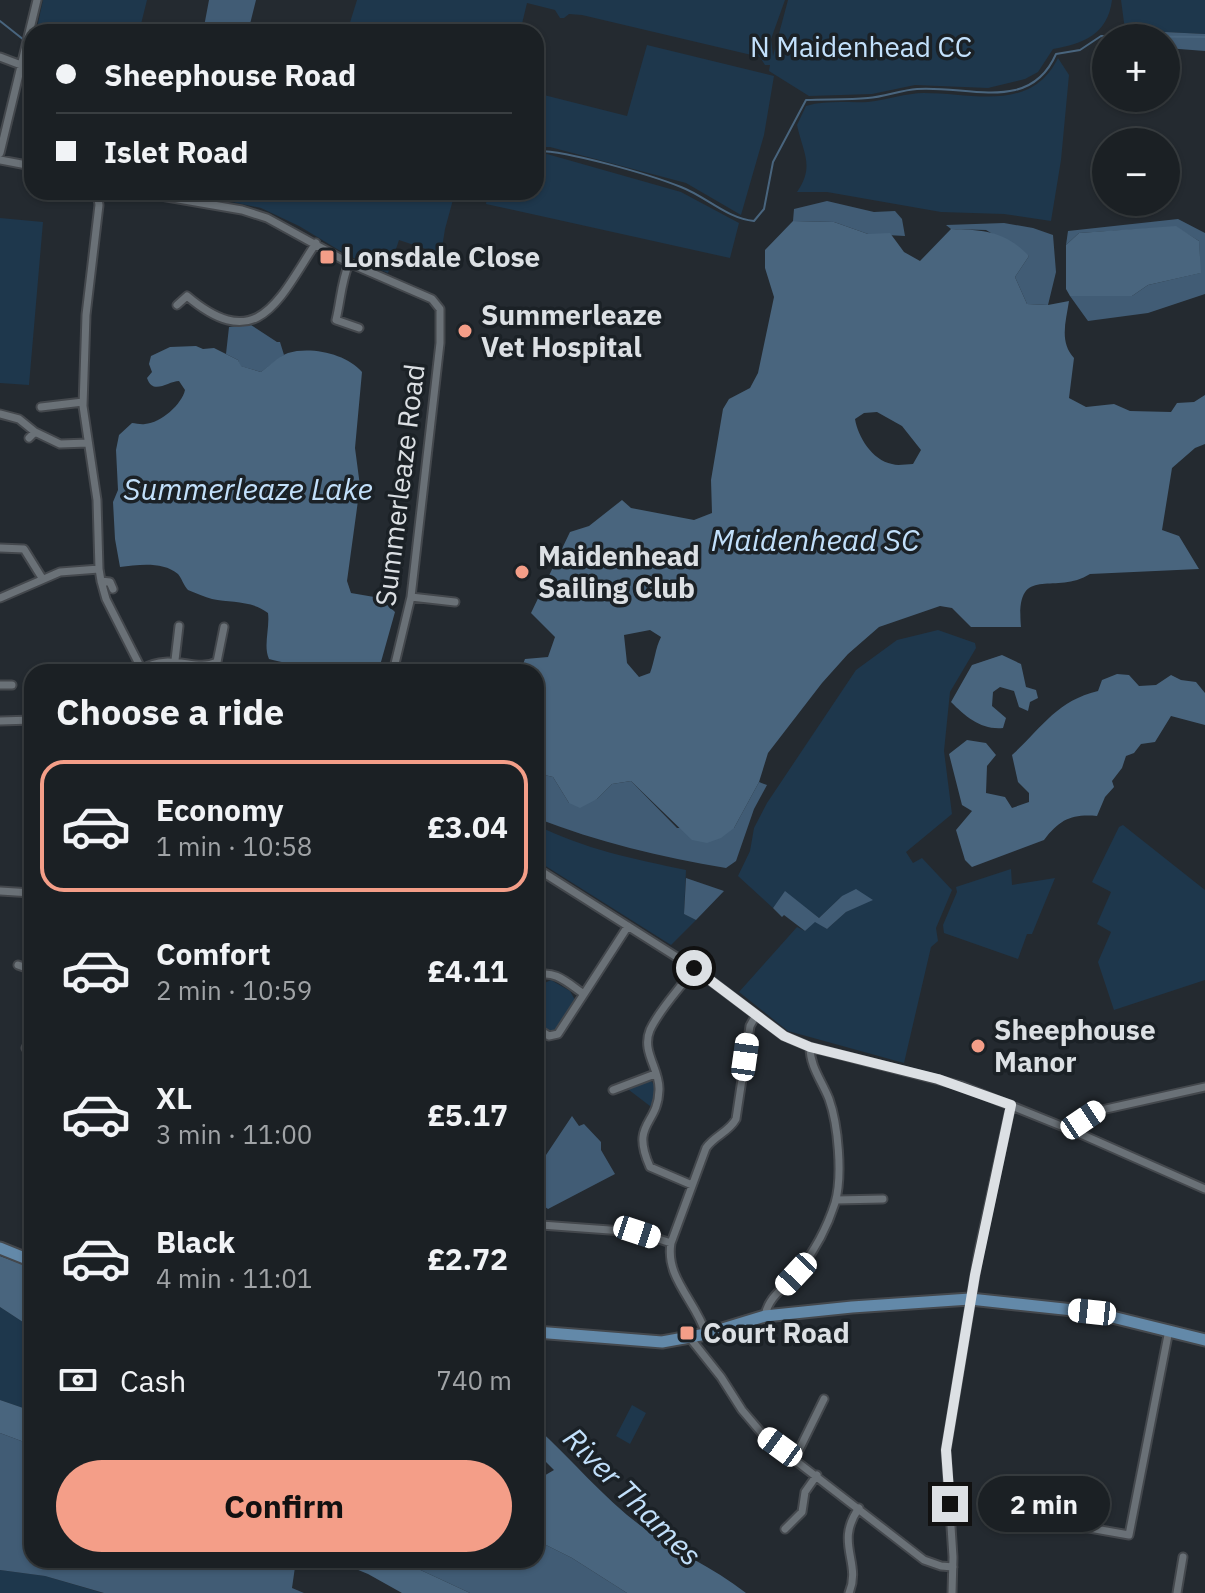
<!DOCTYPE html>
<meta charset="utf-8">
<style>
:root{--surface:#1b2024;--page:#24282c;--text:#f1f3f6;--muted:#a0a3a6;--line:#393e41;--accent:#f49e88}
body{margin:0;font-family:"IBM Plex Sans",sans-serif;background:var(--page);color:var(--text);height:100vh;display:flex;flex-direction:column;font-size:30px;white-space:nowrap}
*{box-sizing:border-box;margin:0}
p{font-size:26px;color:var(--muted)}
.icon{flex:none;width:44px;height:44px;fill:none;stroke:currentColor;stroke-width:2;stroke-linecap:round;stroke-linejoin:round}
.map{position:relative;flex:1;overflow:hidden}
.sheet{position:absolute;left:24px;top:664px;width:520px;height:904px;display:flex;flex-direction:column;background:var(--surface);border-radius:24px;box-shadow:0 2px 6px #0004,0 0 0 2px var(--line)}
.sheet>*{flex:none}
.guide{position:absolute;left:24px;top:24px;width:520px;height:176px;border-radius:24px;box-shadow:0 2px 6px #0004,0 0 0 2px var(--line);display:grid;align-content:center;height:176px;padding:0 32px;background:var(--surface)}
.fabs{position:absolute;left:1092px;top:24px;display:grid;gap:16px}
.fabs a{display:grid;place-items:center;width:88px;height:88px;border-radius:50%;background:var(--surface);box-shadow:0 2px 6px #0004,0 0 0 2px var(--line);font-size:40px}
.end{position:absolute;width:36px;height:36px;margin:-18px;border:10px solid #dce0e4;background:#111;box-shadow:0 0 0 4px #111}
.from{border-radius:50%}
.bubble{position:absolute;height:56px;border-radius:28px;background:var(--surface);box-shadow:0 2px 6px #0004,0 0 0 2px var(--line);font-size:26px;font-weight:700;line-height:56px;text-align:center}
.car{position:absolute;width:24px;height:48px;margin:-24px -12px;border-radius:10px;box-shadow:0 0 6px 2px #0007;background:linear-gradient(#fff 24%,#345 0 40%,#fff 0 76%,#345 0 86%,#fff 0)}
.guide b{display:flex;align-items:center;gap:28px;height:76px;font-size:30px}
.guide b+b{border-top:2px solid var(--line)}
.guide i{width:20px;height:20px;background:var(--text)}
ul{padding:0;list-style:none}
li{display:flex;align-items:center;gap:24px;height:132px;margin:0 16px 12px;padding:0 16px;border:4px solid transparent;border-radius:24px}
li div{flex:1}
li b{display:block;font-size:30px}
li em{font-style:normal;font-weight:700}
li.current{border-color:var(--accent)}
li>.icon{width:72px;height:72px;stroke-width:1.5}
h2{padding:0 32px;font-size:36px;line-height:96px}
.pay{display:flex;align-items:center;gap:20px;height:88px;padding:0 32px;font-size:30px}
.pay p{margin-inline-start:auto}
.primary-button{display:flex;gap:16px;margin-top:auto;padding:16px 32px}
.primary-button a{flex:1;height:92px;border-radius:48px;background:var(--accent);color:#111;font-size:32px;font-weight:700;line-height:92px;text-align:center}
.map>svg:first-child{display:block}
</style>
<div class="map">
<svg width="1205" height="1593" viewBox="0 0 1205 1593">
<rect width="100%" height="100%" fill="#242a30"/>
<!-- green -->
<path fill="#1e374c" d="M 43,0 L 147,0 L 139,32 L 36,32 Z
M 357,0 L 785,0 L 771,39 L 773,56 L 788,0 L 1112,0 C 1108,34 1083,44 1053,49 L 1038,72 L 1025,79 L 988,88 L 915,85 L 872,94 L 809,96 L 769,71 L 770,65 L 765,65 L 760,57 L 582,15 L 569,14 L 564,18 L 560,18 L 555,10 L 527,3 L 520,32 L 347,32 Z
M 1121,0 L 1205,0 L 1205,34 L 1125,30 Z
M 647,45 L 774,76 L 764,135 L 741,215 L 686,183 L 550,147 L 536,147 L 536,93 L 627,116 Z
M 1058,58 L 1069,75 L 1061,160 L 1051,221 L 1004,214 L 941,212 L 827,192 L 797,192 C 815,166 803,153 797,125 L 806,106 C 827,100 847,103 868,102 C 887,100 906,93 924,93 C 973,93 1031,113 1058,58 Z
M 547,154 L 681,192 L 739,223 L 730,258 L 486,204 L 488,192 L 536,192 L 536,155 Z
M 184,192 L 453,192 L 454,196 L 445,229 L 441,254 L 399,240 L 388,273 L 347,255 L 299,226 L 261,208 Z
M 0,218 L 43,222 L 29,385 L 0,383 Z
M 938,630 L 975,643 L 976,648 L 950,692 L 944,751 L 952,814 L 906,852 L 913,863 L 922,858 L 952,890 L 936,928 L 938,941 L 931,947 L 904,1063 L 788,1031 L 739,992 L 797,927 L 805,931 L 815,921 L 827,929 L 846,912 L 872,899 L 842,896 L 819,918 L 785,892 L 773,908 L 738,876 L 750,851 L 754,828 L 767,803 L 856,670 L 897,640 Z
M 536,825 C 584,849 634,859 686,870 L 684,914 L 696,920 L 671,945 L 536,860 Z
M 1123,825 L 1205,890 L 1205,980 L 1114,1010 L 1098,962 L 1111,932 L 1097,924 L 1111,892 L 1092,882 L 1119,827 Z
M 1011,869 L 1012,885 L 1055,878 L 1032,934 L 1027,934 L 1018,959 L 944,933 L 943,925 L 957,892 L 956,887 Z
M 551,980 L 570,991 L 575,1000 L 556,1029 L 549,1032 L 536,1023 L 536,987 Z
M 650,1079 L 656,1088 L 654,1105 L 650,1106 L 629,1090 L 629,1086 Z
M 0,1307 L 32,1328 L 32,1411 L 0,1400 Z
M 632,1405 L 646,1413 L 630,1444 L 616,1436 Z
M 0,1570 L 45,1576 L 103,1593 L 0,1593 Z"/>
<!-- forest -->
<path fill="#415c75" d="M 209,0 L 256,0 L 248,32 L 203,32 Z
M 1125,30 L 1205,34 L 1205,51 L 1166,48 L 1166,38 L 1123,38 Z
M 827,201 L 874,212 L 895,211 L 902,219 L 905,236 L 868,234 L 834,222 L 793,221 L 794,209 Z
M 1178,219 L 1205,233 L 1205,294 L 1148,313 L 1088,321 L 1070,296 L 1132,296 L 1148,285 L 1200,273 L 1199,241 L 1176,227 L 1079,233 L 1066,245 L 1068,231 Z
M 1004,223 L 1033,228 L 1053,235 L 1056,272 L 1048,305 L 1027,304 L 1015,277 L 1029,256 L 986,230 L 951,229 L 946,225 Z
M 251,325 L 277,342 L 280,342 L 284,355 L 261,372 L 240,366 L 238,360 L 226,354 L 229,327 Z
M 536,773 L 553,777 L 569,803 L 597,799 L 612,784 L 631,781 L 677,828 L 734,828 L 759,782 L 767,785 L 754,809 L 736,861 L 726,868 C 661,857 598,842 536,818 Z
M 686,878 L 724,891 L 696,920 L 684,914 Z
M 856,889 L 873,900 L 846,912 L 827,929 L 815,922 L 805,931 L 784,915 L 782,917 L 773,908 L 785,891 L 819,918 L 842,896 Z
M 572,1116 L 579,1126 L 584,1124 L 601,1142 L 601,1150 L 615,1174 L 548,1209 L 536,1201 L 536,1170 Z
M 0,1433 L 32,1445 L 32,1560 L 296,1560 L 292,1588 L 304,1593 L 104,1593 L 45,1576 L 0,1570 Z
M 536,1540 L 572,1558 L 627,1593 L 470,1593 L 399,1560 L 536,1560 Z"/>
<!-- water -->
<path fill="#49657e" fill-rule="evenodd" d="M 793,221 L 834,222 L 868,234 L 890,233 L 904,252 L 920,261 L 951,229 C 984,230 1005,231 1029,256 L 1015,277 L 1027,304 L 1048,305 L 1069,301 C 1066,321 1059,342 1074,358 L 1069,398 L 1086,407 L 1114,404 L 1130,411 L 1171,412 L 1177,403 L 1194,402 L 1205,395 L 1205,444 L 1195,448 L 1172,468 L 1162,530 L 1179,536 L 1199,569 L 1090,574 C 1053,597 1015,561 1021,627 L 971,627 L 952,608 L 940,606 L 879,627 L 848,654 L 822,683 L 768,753 L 759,782 L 734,828 L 721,838 L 707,843 L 692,840 L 631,781 L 612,784 L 597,799 L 580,808 L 569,803 L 553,777 L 536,773 L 536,672 L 520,672 L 525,659 L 548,657 L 555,637 L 531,613 L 570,532 L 589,526 L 622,500 L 631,508 L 694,520 L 712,513 L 711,480 L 723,409 L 729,399 L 750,388 L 758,373 L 774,297 L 765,268 L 765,250 ZM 877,412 L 902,426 L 921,450 L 913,464 C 906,464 898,466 892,464 C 872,460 858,437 855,419 L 864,413 ZM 650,630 L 661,637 C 655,649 655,660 650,673 L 639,677 L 627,663 L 624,635 Z
M 1176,226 L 1199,241 L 1201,273 L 1148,285 L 1132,296 L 1070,296 L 1066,289 L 1066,245 L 1079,233 Z
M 196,346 L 203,349 L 214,348 L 238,360 L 241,366 L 261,372 C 269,366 279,356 288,353 C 311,346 347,354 362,372 L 355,448 L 360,486 L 347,581 L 351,593 L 380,598 L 395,612 L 379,669 C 355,680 295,665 269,659 C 263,646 270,628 268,613 C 251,600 231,603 212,599 C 205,597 196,593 188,590 C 184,586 181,577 178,574 C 162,561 138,565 120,567 L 115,539 L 113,502 L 118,490 L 116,450 L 119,435 L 132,423 C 136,423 141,425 145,424 C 161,423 182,404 185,390 L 179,381 C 168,381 153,396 147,378 L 152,372 L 149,364 L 151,356 L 170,347 Z
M 1002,655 L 1021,664 L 1026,687 L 1036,690 L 1038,698 L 1030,702 L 1028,711 L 1019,707 L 1014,691 L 1000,687 L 993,692 L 992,706 L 1006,718 L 1003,728 C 981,730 966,717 951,702 L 972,665 Z
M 1117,674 L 1129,675 L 1139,686 L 1156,685 L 1171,675 L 1181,680 L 1196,682 L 1205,693 L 1205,725 L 1171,716 L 1155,742 L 1141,744 L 1134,753 L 1126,756 L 1122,768 L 1112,781 L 1114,787 L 1105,797 L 1097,816 C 1072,814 1060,819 1044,840 L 972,867 L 965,860 L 956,830 L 972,811 L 962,805 L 949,754 L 967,740 L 986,743 L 996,755 L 987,766 L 986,793 L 1005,797 L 1012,808 L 1029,802 L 1029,793 L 1018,782 L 1012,755 C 1042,728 1056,701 1098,691 L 1102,680 Z
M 0,1256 L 32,1268 L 32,1328 L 0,1307 Z
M 0,1400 L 32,1411 L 32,1445 L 0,1433 Z
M 536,1427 C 572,1459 602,1497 641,1526 C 674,1551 713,1567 746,1593 L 627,1593 L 572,1558 L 536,1540 L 536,1474 L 542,1477 L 554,1470 L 536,1452 Z
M 334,1560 L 399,1560 L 470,1593 L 402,1593 L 368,1574 Z"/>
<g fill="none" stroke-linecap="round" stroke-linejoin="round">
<!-- stream -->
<path stroke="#49657e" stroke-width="2" d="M 0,21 L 24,40
M 536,151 C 566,150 651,175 681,187 C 707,197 726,218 754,221 L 764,209 L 773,162 L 806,100 C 826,99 847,100 868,98 C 884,97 901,90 917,89 C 967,85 1030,114 1056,54 L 1080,50 L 1101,36 L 1205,37"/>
<!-- street casing -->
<g stroke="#44484d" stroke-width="11">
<path id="street" d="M 0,57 L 21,65
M 0,153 L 37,0
M 0,160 L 32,166
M 97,192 L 99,205 L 86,315 L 83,406 L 97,500 L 99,569 L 101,581 L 106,599 L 143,672
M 138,192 L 242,210 L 267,218 L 349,263 L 432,299 L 440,309 L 440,343 L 411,597 L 393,672
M 349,263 C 341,283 341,299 336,320 L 359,328
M 177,305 L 187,296 C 258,356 279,299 316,243
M 41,407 L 83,402
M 0,414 L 19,419 L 35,432
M 29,438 L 35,432 L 60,444 L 88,443
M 0,548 L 24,549 L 42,578
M 101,581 L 110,582 L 113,589
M 411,597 L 455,602
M 0,598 L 60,572 L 99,569
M 175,660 L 179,626
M 142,669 C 172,652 195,673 217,662 L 224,627
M 0,685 L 12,685
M 0,721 L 32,720
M 536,868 L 694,968 L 784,1036 L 810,1047 L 962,1086 L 1076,1132 L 1205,1189
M 0,891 L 32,893
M 18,965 L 32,970
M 536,976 C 554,968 570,985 584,994 L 558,1034 L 549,1036 L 536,1028
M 584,994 L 628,926
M 26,1048 L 32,1036
M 613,1090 L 655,1074
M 1076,1132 L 1083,1120 L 1097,1111 L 1205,1087
M 692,1185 L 650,1167 C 630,1122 658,1126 659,1090 C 660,1069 641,1052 650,1030 C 660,1008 681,988 694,968
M 836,1200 L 883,1199
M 541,1225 L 637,1232 L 671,1243
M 765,1316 C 768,1297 785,1287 797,1273 C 814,1252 827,1228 835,1203 C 843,1176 838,1124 829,1099 C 822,1081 810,1067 810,1047
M 706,1334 C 696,1301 665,1278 671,1243 L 706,1148 C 714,1136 729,1132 736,1119 L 750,1026 L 756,1015
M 690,1338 L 721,1377 L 742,1410 L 765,1437 L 924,1560 L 941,1566 L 953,1567
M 795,1458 L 824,1399
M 1067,1524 L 1129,1535 L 1169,1330
M 785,1529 L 802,1512 L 805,1492 L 817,1475
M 849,1593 C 862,1562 834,1543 859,1508
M 952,1593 L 953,1557 L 946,1450 L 979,1251 L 1011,1105
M 1177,1593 L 1183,1557"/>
</g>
<!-- primary casing -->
<g stroke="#44484d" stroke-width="15">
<path id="primary" d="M 0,1248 L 32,1261
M 536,1332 L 662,1342 L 706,1334 L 765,1316 L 852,1307 L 970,1299 L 1092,1312 L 1205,1340"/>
</g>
<!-- street -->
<use href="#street" stroke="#6a7177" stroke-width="7"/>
<!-- primary -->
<use href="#primary" stroke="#6389a9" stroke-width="11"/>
</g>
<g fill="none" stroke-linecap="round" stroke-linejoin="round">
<!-- route -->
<path stroke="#dce0e4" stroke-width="10" d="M 694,968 L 784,1036 L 810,1047 L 938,1079 L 1011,1105 L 975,1275 L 946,1450 L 950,1504"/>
</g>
<!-- markers -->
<g fill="#f49e88" stroke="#1b2126" stroke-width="3">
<rect x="319" y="249" width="16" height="16" rx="4"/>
<circle cx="465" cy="331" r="8"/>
<circle cx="522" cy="572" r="8"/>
<circle cx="978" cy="1046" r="8"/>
<rect x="679" y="1325" width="16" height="16" rx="4"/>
</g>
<g text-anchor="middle" stroke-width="7" stroke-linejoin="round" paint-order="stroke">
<!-- park labels -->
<g font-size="28" fill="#c3e1fc" stroke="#1b2126">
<text x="861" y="57">N Maidenhead CC</text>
</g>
<!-- poi labels -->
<g font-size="28" font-weight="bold" fill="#dce0e4" stroke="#1b2126" text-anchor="start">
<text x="343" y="267">Lonsdale Close</text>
<text x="481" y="325">Summerleaze<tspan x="481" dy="32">Vet Hospital</tspan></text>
<text x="538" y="566">Maidenhead<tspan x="538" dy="32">Sailing Club</tspan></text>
<text x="994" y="1040">Sheephouse<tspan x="994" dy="32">Manor</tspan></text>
<text x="703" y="1343">Court Road</text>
</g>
<!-- street labels -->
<g font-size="28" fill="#dce0e4" stroke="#1b2126">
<text transform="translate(400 485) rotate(-83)" y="10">Summerleaze Road</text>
</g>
<!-- water labels -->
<g font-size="30" font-style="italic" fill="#c2e0fb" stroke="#1b2126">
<text x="248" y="500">Summerleaze Lake</text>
<text x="815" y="551">Maidenhead SC</text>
<text transform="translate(632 1497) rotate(45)" y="10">River Thames</text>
</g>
</g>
</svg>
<div class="fabs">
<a>+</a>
<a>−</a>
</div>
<i class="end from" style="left:694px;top:968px"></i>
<i class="end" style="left:950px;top:1504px"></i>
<div class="bubble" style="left:978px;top:1476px;width:132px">2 min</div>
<i class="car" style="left:745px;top:1057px;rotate:8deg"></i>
<i class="car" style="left:1083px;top:1120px;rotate:56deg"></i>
<i class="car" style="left:637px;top:1232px;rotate:108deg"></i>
<i class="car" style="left:796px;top:1274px;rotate:223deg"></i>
<i class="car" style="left:1092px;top:1312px;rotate:276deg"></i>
<i class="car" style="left:780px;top:1447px;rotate:306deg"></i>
<div class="guide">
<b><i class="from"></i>Sheephouse Road</b>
<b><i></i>Islet Road</b>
</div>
<section class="sheet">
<h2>Choose a ride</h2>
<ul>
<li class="current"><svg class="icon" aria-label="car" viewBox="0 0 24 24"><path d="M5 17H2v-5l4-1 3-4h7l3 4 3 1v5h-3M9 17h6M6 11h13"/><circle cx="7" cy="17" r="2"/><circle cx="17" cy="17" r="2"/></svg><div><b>Economy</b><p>1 min · 10:58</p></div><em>£3.04</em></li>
<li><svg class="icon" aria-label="car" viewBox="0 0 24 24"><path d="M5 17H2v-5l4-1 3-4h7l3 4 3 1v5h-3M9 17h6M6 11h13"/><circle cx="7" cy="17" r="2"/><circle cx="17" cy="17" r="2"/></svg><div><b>Comfort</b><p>2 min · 10:59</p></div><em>£4.11</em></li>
<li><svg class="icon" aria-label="car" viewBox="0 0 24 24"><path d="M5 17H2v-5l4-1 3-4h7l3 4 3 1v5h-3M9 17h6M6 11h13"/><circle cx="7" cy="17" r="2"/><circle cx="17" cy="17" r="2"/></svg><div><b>XL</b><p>3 min · 11:00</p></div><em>£5.17</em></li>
<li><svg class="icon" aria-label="car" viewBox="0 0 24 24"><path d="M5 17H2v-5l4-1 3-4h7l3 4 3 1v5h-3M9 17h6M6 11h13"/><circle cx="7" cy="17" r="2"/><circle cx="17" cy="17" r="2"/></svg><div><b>Black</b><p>4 min · 11:01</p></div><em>£2.72</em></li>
</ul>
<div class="pay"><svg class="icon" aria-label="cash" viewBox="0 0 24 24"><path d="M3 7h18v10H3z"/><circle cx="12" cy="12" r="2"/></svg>Cash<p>740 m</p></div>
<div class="primary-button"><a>Confirm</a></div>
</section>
</div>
